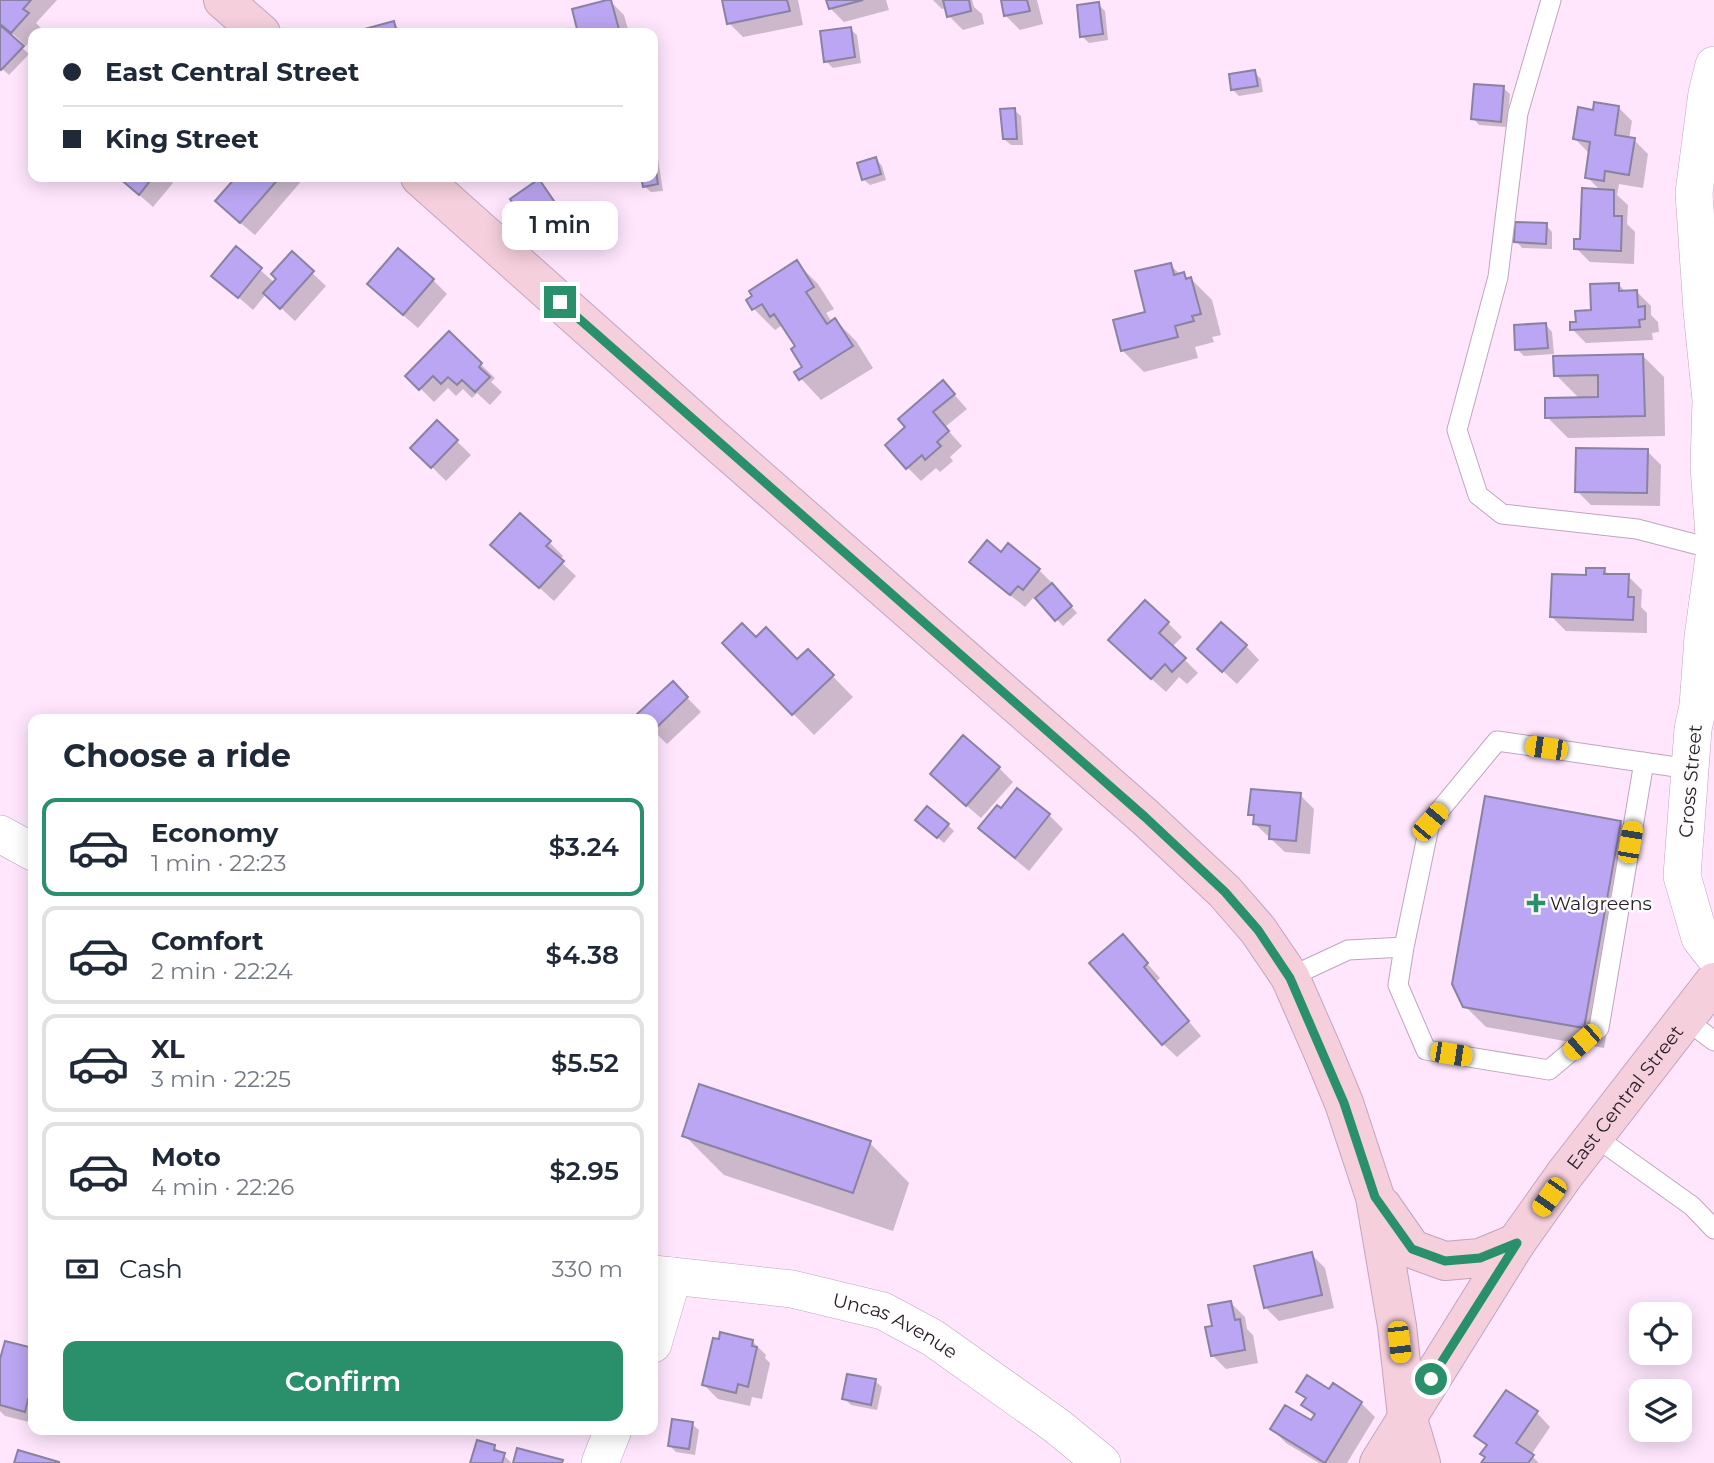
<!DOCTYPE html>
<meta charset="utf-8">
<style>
:root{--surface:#fff;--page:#f6f6f7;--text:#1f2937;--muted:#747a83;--line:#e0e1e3;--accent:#2a8f6b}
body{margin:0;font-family:Montserrat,sans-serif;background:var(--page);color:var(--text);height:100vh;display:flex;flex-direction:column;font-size:26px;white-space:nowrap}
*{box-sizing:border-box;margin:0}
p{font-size:23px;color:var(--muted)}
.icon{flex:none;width:38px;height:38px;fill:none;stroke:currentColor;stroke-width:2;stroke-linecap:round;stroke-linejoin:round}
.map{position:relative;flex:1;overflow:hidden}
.drawer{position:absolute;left:28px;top:714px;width:630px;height:721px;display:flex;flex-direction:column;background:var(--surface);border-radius:14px;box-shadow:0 4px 18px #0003}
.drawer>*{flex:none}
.guide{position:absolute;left:28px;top:28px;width:630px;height:154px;border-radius:14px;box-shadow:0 4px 18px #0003;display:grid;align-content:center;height:154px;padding:0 35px;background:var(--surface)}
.controls{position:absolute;left:1629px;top:1302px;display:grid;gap:14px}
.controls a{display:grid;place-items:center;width:63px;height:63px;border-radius:14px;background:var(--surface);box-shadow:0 4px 18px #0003;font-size:35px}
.end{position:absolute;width:32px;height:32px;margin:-16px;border:9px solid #2a8f6b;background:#fff;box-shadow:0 0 0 4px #fff}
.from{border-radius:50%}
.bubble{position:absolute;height:49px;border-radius:14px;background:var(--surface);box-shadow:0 4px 18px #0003;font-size:23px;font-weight:600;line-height:49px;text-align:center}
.car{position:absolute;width:21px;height:42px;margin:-21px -10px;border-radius:9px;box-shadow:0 0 5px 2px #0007;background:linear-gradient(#f5c518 24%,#345 0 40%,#f5c518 0 76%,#345 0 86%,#f5c518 0)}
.guide b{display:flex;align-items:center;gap:24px;height:66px;font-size:26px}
.guide b+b{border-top:2px solid var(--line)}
.guide i{width:18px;height:18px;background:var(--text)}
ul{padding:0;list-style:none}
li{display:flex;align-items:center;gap:21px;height:98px;margin:0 14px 10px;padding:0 21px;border:4px solid var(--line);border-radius:14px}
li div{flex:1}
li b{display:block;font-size:26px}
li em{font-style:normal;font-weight:600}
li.selected{border-color:var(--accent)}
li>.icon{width:63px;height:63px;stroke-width:1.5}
h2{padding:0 35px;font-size:32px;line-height:84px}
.pay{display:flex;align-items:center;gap:18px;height:77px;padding:0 35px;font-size:26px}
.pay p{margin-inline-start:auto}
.button{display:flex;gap:14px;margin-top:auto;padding:14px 35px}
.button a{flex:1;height:80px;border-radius:14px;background:var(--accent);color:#fff;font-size:28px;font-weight:600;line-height:80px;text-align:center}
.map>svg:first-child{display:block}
</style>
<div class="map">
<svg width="1714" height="1463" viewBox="0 0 1714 1463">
<rect width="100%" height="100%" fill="#ffe6fd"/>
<!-- shadow -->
<path fill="#0003" d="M 0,0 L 57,0 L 36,23 L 41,28 L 37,33 L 33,33 L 33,38 L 26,46 L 13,34 L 10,37 L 29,54 L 9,75 L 0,67 L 0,27 L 2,25 L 0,23 Z
M 724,0 L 798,0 L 803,25 L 743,37 L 729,23 Z
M 828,0 L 886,0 L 889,10 L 844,22 L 830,8 Z
M 933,0 L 972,0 L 974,7 L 982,14 L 984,24 L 963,30 L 949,16 L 947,8 L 942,9 Z
M 1003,0 L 1037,0 L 1043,24 L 1020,30 L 1006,16 Z
M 610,1 L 624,15 L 629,33 L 580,33 L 574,10 Z
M 1098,4 L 1105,11 L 1108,40 L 1089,43 L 1082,36 Z
M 393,23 L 403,33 L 356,33 Z
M 850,29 L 857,35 L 861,63 L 833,68 L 826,61 Z
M 1254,72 L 1261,79 L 1263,92 L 1239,96 L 1233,90 Z
M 1503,88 L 1510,94 L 1507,127 L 1479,125 L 1473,118 Z
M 1618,107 L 1632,121 L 1629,139 L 1634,140 L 1648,154 L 1643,188 L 1619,184 L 1617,195 L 1628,205 L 1627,224 L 1635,232 L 1634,264 L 1590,262 L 1576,248 L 1581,240 L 1601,191 L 1587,177 L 1589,153 L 1575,139 L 1594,112 Z
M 1014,110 L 1021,116 L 1023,145 L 1011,145 L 1004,139 Z
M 653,153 L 658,159 L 663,191 L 651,192 L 644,186 L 643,177 L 653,177 Z
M 876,159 L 882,166 L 886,180 L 870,185 L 863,179 Z
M 119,177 L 167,177 L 173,183 L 153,207 Z
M 237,177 L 303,177 L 304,178 L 255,235 L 231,215 Z
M 539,181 L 545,188 L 561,211 L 534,229 L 528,222 L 512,199 Z
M 1546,225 L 1552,232 L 1552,249 L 1522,248 L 1516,241 Z
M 236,249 L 275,283 L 292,254 L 326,286 L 295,321 L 266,294 L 253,310 L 214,276 Z
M 797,263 L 818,284 L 834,309 L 826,313 L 832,322 L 835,320 L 856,341 L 873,368 L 821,400 L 796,373 L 805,367 L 798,347 L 789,334 L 781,326 L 775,330 L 754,309 L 748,300 Z
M 1170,265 L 1181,275 L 1184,274 L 1189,280 L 1191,279 L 1212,300 L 1221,335 L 1212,337 L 1214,342 L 1195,347 L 1198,358 L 1144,372 L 1123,351 L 1147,313 Z
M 433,280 L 447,294 L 418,328 L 383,298 Z
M 1618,284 L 1626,292 L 1637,292 L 1651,306 L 1651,315 L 1658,322 L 1659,332 L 1652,333 L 1653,340 L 1586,343 L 1572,329 L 1593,312 Z
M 1546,325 L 1552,332 L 1554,354 L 1524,356 L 1517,349 Z
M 449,334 L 495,378 L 491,382 L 502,392 L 490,405 L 477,393 L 472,398 L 463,389 L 456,396 L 448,388 L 434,402 L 408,376 Z
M 1643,356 L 1664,377 L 1665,436 L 1568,438 L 1547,417 L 1580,399 L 1556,375 Z
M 943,382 L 967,409 L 945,427 L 962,446 L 950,457 L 953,461 L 940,472 L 936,468 L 921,481 L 907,467 L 908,427 Z
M 437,422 L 471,455 L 446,481 L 413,448 Z
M 1647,451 L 1661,465 L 1660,506 L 1591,505 L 1577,491 Z
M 549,542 L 563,556 L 559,560 L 576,576 L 554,601 L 507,558 Z
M 1001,554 L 1039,570 L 1053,584 L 1052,585 L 1077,613 L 1063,626 L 1039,600 L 1038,602 L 1033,598 L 1025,607 L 986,576 L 972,562 Z
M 1604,570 L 1610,575 L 1628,576 L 1642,590 L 1641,607 L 1647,613 L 1647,633 L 1566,631 L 1552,617 L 1587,577 Z
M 1168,623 L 1182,637 L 1172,647 L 1198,673 L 1187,684 L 1179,677 L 1166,692 L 1124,654 Z
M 756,640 L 797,662 L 808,651 L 853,697 L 814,735 L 724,643 Z
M 1246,646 L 1259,660 L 1237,684 L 1213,662 Z
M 673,683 L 701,712 L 667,744 L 653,730 L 653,719 L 642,719 L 639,715 Z
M 999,768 L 1013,782 L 981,818 L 946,788 Z
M 1300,795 L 1314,809 L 1310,854 L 1285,852 L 1255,824 L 1256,820 L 1250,814 Z
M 1049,815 L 1063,829 L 1029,871 L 994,842 L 980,828 Z
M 1620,823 L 1641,844 L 1604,1048 L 1486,1027 L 1465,1006 Z
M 948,825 L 954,831 L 944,843 L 924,826 Z
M 1136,951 L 1160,978 L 1156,982 L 1201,1036 L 1177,1057 L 1163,1044 Z
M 684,1135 L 870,1143 L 909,1183 L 893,1231 L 724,1175 Z
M 1311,1254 L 1325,1268 L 1334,1308 L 1279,1321 L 1265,1307 Z
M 1231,1303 L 1245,1317 L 1247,1329 L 1253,1335 L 1258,1363 L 1226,1369 L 1212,1355 L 1214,1327 Z
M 752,1341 L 766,1355 L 765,1358 L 770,1363 L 762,1399 L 752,1397 L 750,1406 L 718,1399 L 704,1385 Z
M 6,1343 L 33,1350 L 33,1423 L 5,1416 L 0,1411 L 0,1366 Z
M 875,1381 L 882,1387 L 877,1410 L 851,1405 L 844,1398 Z
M 1330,1391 L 1361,1403 L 1375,1417 L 1347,1463 L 1319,1463 L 1286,1443 L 1272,1429 L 1311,1423 L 1315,1417 L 1303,1405 L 1306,1400 L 1298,1392 Z
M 1537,1413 L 1550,1427 L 1531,1455 L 1539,1463 L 1483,1463 L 1487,1458 L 1488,1447 L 1476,1436 Z
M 692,1424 L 699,1430 L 695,1455 L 676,1452 L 669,1445 Z
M 494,1447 L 512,1463 L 472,1463 Z"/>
<!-- building -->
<path fill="#baa6f2" stroke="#8a82a3" stroke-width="2" d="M 0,0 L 31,0 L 23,9 L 29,13 L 11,33 L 0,24 Z
M 607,0 L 611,0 L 620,33 L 578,33 L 572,9 Z
M 722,0 L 787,0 L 790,11 L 727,24 Z
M 826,0 L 863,0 L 829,9 Z
M 943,0 L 969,0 L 971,11 L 947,17 Z
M 1001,0 L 1027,0 L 1030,11 L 1004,16 Z
M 1099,2 L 1103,34 L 1080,37 L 1077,5 Z
M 394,21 L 397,33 L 350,33 Z
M 0,25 L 24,46 L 1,70 L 0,69 Z
M 851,27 L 855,57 L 824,62 L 820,31 Z
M 1255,70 L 1258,86 L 1231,90 L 1229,74 Z
M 1474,84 L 1504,86 L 1501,122 L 1471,119 Z
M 1594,102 L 1619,106 L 1615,135 L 1635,138 L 1629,175 L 1605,171 L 1604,181 L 1585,178 L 1590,142 L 1573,139 L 1578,107 L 1593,110 Z
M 1015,108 L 1017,139 L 1003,139 L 1000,109 Z
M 653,153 L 658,184 L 643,187 L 641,177 L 653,177 Z
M 876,157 L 881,174 L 862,180 L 857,163 Z
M 118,177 L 153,177 L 139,195 Z
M 236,177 L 280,177 L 240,223 L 215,201 Z
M 539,179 L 556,204 L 526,223 L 510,199 Z
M 1582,188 L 1614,190 L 1614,216 L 1622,216 L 1621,251 L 1574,249 L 1574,239 L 1580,239 Z
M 1515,222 L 1547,223 L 1546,244 L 1514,242 Z
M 236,246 L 262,268 L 238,298 L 211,276 Z
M 398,248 L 434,279 L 403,315 L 367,284 Z
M 292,251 L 314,271 L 280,309 L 263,293 L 276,279 L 271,274 Z
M 797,260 L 814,287 L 806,292 L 827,324 L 835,318 L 853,346 L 799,380 L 794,372 L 802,367 L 791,349 L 795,346 L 774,314 L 770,317 L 762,304 L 752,310 L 746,300 L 752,296 L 749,291 Z
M 1171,263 L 1174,275 L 1184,272 L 1186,279 L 1191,277 L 1201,314 L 1192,316 L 1194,321 L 1175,326 L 1178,337 L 1121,351 L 1113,320 L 1145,312 L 1135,271 Z
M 1619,283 L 1619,291 L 1637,290 L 1638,307 L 1645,306 L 1645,319 L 1639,320 L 1640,327 L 1570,330 L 1570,322 L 1576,322 L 1575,311 L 1591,310 L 1590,284 Z
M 1546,323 L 1548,348 L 1515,350 L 1514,325 Z
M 449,331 L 482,363 L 479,367 L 490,377 L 475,392 L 462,380 L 457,385 L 448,377 L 441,384 L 433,376 L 419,390 L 405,376 Z
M 1643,354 L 1645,416 L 1545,418 L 1545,398 L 1598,397 L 1598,375 L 1554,376 L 1553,356 Z
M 943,380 L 955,394 L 933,412 L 949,431 L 937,442 L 941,446 L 925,460 L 922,455 L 906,469 L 885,445 L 905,427 L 898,419 Z
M 437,420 L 458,440 L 431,468 L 410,448 Z
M 1576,448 L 1648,449 L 1647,493 L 1575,492 Z
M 520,513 L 551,541 L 546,546 L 564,561 L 539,588 L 490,545 Z
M 987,540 L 1001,552 L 1008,543 L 1040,569 L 1023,590 L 1018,586 L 1010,595 L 969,562 Z
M 1586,568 L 1605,568 L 1604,574 L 1629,574 L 1628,597 L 1634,597 L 1633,620 L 1550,617 L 1552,574 L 1586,575 Z
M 1052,583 L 1072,606 L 1055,621 L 1035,598 Z
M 1145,600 L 1169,622 L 1159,633 L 1186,658 L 1172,672 L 1165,664 L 1151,679 L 1108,640 Z
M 1221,622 L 1247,645 L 1222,672 L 1197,649 Z
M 742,623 L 756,637 L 766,627 L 797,659 L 808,649 L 834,675 L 792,715 L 722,643 Z
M 673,681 L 688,697 L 653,731 L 653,719 L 640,719 L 636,715 Z
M 963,735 L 1000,767 L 966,806 L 930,774 Z
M 1017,788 L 1050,814 L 1015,858 L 978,828 L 997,805 L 1001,808 Z
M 1251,789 L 1301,793 L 1296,841 L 1269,839 L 1270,826 L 1253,824 L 1254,815 L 1248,815 Z
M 1485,796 L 1621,821 L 1584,1028 L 1463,1007 L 1452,984 Z
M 927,806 L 949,824 L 937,838 L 915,820 Z
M 1123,934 L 1148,963 L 1144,967 L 1189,1021 L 1162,1045 L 1089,963 Z
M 699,1084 L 871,1141 L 853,1193 L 682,1136 Z
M 1312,1252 L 1322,1295 L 1264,1308 L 1254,1266 Z
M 1231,1301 L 1235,1320 L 1240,1319 L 1245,1350 L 1211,1356 L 1205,1327 L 1212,1326 L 1208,1305 Z
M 720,1332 L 753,1340 L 752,1346 L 757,1347 L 748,1387 L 738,1384 L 736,1393 L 702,1385 L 713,1338 L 719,1339 Z
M 5,1341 L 33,1348 L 33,1401 L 28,1399 L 25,1412 L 0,1405 L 0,1359 Z
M 847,1374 L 876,1379 L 871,1405 L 842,1399 Z
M 1307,1375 L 1329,1389 L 1333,1383 L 1362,1402 L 1325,1463 L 1270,1429 L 1285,1405 L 1311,1420 L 1315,1414 L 1301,1405 L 1306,1398 L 1296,1392 Z
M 1506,1390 L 1538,1411 L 1516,1443 L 1534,1455 L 1528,1463 L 1481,1463 L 1485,1457 L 1480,1454 L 1487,1445 L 1474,1436 Z
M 672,1419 L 693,1422 L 689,1449 L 668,1446 Z
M 477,1440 L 495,1445 L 494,1450 L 505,1453 L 502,1463 L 470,1463 Z
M 517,1448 L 563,1460 L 562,1463 L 513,1463 Z
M 18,1450 L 59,1462 L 59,1463 L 14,1463 Z"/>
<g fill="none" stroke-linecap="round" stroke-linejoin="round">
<!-- lane casing -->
<g stroke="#c1a4bf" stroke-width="21">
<path id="lane" d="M 1551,0 L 1518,113 L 1498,277 L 1457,430 L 1478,495 L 1502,514 L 1637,529 L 1714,549
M 1404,947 L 1398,985 L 1426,1050 L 1549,1070 L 1599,1028 L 1644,762
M 1290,977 L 1348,950 L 1404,947 L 1430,822 L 1497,741 L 1690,769
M 1685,1019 L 1714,1041
M 1594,1136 L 1692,1206 L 1714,1229"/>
</g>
<!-- street casing -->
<g stroke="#c1a4bf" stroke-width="38">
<g id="street">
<path d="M 1714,65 L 1707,93 L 1694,193 L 1702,311 L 1711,400 L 1709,466 L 1714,536"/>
<path d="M 1714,557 L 1703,637 L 1698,706 L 1693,729 L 1682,876 L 1700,938 L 1714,956"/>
<path d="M 0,834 L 33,852"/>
<path id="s1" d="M 653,1274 L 792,1289 L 883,1311 L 933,1338 L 1057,1426 L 1102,1463"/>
<path d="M 653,1344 L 673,1276"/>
<path d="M 600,1463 L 613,1430"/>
</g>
</g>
<!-- secondary casing -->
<g stroke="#c1a4bf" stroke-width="40">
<g id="secondary">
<path d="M 223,0 L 261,33"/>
<path d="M 420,177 L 716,441 L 1145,817 L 1225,892 L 1258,930 L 1290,977 L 1322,1050 L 1344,1103 L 1375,1197 L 1397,1326 L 1407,1416 L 1421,1463"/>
<path d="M 1382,1206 L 1412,1249 L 1445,1261 L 1480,1258 L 1516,1243"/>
<path id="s2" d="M 1379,1463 L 1516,1243 L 1565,1174 L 1714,982"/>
</g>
</g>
<!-- lane -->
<use href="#lane" stroke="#fff" stroke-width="19"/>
<!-- street -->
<use href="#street" stroke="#fff" stroke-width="37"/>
<!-- secondary -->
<use href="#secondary" stroke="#f5cfdc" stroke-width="38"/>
</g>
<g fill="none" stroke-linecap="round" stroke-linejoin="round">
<!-- route -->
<path stroke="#2a8f6b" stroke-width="9" d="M 560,302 L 1145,817 L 1225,892 L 1258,930 L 1290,978 L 1344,1103 L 1375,1197 L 1412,1249 L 1445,1261 L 1480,1258 L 1517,1243 L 1431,1379"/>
</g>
<!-- markers -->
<path fill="#2a8f6b" stroke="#fcfcfc" stroke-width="2.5" d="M1532.5 892.5h7v7h7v7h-7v7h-7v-7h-7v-7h7z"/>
<g text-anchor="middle" stroke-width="5" stroke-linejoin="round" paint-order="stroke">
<!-- street labels -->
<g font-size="19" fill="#281d27" stroke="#fcfcfc">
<text transform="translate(1690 781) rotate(-85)" y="7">Cross Street</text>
<text dy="7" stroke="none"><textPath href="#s2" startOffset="441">East Central Street</textPath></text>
<text dy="7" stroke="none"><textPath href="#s1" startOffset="250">Uncas Avenue</textPath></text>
</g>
<!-- poi labels -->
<g font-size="19" fill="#281d27" stroke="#fcfcfc" text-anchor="start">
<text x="1550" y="910">Walgreens</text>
</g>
</g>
</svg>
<div class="controls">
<a><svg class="icon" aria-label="locate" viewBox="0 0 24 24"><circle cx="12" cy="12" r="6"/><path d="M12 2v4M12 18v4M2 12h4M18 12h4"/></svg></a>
<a><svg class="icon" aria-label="layers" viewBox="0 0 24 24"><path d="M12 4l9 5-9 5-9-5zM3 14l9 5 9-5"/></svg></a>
</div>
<i class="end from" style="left:1431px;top:1379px"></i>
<i class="end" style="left:560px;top:302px"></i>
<div class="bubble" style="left:502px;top:201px;width:116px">1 min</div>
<i class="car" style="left:1546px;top:748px;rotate:278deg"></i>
<i class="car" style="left:1430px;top:822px;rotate:40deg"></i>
<i class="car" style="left:1630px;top:842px;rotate:10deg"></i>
<i class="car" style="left:1582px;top:1042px;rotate:229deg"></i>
<i class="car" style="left:1451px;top:1054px;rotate:99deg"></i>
<i class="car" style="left:1549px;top:1197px;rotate:215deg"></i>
<i class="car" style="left:1399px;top:1342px;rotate:173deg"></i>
<div class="guide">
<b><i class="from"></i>East Central Street</b>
<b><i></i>King Street</b>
</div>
<section class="drawer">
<h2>Choose a ride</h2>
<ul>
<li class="selected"><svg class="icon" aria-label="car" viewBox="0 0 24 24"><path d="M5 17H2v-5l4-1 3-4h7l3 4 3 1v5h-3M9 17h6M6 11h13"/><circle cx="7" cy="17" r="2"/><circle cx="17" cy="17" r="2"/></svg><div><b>Economy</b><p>1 min · 22:23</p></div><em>$3.24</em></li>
<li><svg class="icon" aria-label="car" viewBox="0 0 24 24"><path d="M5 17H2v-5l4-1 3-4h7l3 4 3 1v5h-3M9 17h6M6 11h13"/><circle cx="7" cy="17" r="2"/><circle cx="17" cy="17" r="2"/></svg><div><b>Comfort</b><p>2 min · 22:24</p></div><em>$4.38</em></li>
<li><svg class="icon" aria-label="car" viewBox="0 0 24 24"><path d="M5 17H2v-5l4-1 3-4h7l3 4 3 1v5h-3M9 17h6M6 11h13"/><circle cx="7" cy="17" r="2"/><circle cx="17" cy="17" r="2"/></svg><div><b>XL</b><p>3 min · 22:25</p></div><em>$5.52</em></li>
<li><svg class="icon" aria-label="car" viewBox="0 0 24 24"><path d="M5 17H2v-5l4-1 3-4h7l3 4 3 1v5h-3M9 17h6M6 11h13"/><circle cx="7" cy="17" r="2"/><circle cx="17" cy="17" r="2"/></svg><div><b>Moto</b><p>4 min · 22:26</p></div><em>$2.95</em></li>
</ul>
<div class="pay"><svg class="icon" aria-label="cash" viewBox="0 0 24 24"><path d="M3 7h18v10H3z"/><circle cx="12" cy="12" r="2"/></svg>Cash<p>330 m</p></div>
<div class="button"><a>Confirm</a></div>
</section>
</div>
